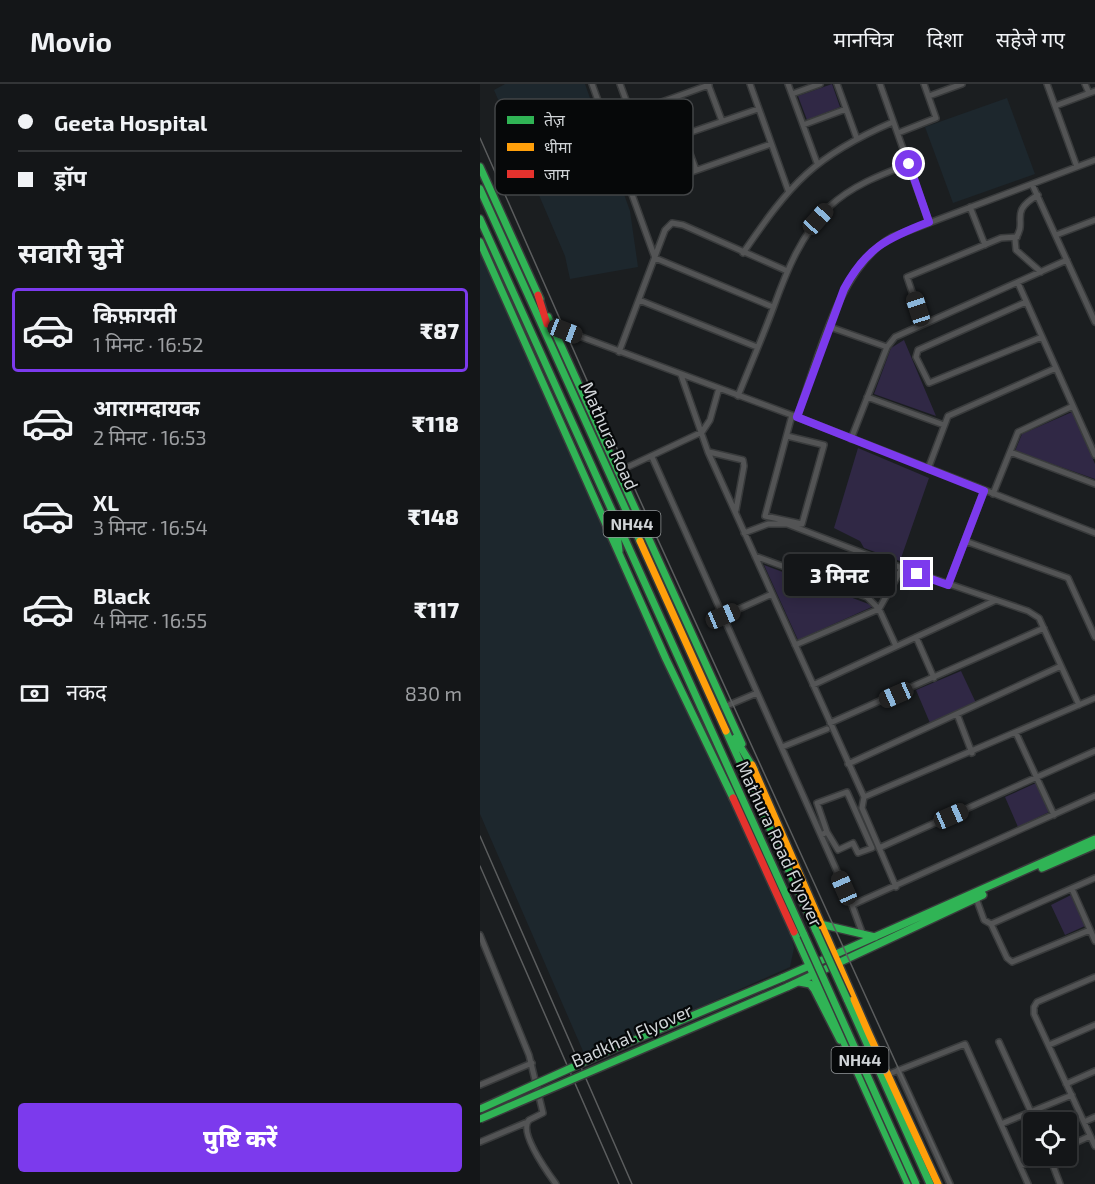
<!DOCTYPE html>
<html lang="hi">
<meta charset="utf-8">
<style>
:root{--surface:#141618;--page:#1d1f21;--text:#f1f3f6;--muted:#9d9fa2;--line:#333537;--accent:#7c3aed}
body{margin:0;font-family:"Exo 2","Noto Sans Devanagari",sans-serif;background:var(--page);color:var(--text);height:100vh;display:flex;flex-direction:column;font-size:22px;white-space:nowrap}
*{box-sizing:border-box;margin:0}
p{font-size:20px;color:var(--muted)}
.icon{flex:none;width:33px;height:33px;fill:none;stroke:currentColor;stroke-width:2;stroke-linecap:round;stroke-linejoin:round}
.map{position:relative;flex:1;overflow:hidden}
.panel{display:flex;flex-direction:column;background:var(--surface);width:480px}
.panel>*{flex:none}
.hud{display:grid;align-content:center;height:132px;padding:0 18px;background:var(--surface)}
.buttons{position:absolute;left:543px;top:1028px;display:grid;gap:12px}
.buttons a{display:grid;place-items:center;width:54px;height:54px;border-radius:6px;background:var(--surface);box-shadow:0 3px 15px #0003,0 0 0 2px var(--line);font-size:30px}
.end{position:absolute;width:27px;height:27px;margin:-14px;border:8px solid #7c3aed;background:#fff;box-shadow:0 0 0 3px #fff}
.from{border-radius:50%}
.bubble{position:absolute;height:42px;border-radius:6px;background:var(--surface);box-shadow:0 3px 15px #0003,0 0 0 2px var(--line);font-size:20px;font-weight:800;line-height:42px;text-align:center}
.car{position:absolute;width:18px;height:36px;margin:-18px -9px;border-radius:8px;box-shadow:0 0 4px 2px #0007;background:linear-gradient(#222 24%,#8ab4d8 0 40%,#222 0 76%,#8ab4d8 0 86%,#222 0)}
.hud b{display:flex;align-items:center;gap:21px;height:57px;font-size:22px}
.hud b+b{border-top:2px solid var(--line)}
.hud i{width:15px;height:15px;background:var(--text)}
ul{padding:0;list-style:none}
li{display:flex;align-items:center;gap:18px;height:84px;margin:0 12px 9px;padding:0 6px;border:3px solid transparent;border-radius:6px}
li div{flex:1}
li b{display:block;font-size:22px}
li em{font-style:normal;font-weight:800}
li.current{border-color:var(--accent)}
li>.icon{width:54px;height:54px;stroke-width:1.5}
h2{padding:0 18px;font-size:27px;line-height:72px}
.pay{display:flex;align-items:center;gap:15px;height:66px;padding:0 18px;font-size:22px}
.pay p{margin-inline-start:auto}
.button{display:flex;gap:12px;margin-top:auto;padding:12px 18px}
.button a{flex:1;height:69px;border-radius:6px;background:var(--accent);color:#fff;font-size:24px;font-weight:800;line-height:69px;text-align:center}
header{display:flex;align-items:center;gap:36px;box-sizing:border-box;height:84px;padding:0 30px;background:var(--surface);border-bottom:2px solid var(--line)}
header strong{font-size:28px}
nav{display:flex;gap:33px;margin-inline-start:auto;font-size:21px}
main{display:flex;flex:1;min-height:0}
.map>svg:first-child{display:block}
</style>
<header>
<strong>Movio</strong>
<nav><a>मानचित्र</a><a>दिशा</a><a>सहेजे गए</a></nav>
</header>
<main>
<section class="panel">
<div class="hud">
<b><i class="from"></i>Geeta Hospital</b>
<b><i></i>ड्रॉप</b>
</div>
<h2>सवारी चुनें</h2>
<ul>
<li class="current"><svg class="icon" aria-label="car" viewBox="0 0 24 24"><path d="M5 17H2v-5l4-1 3-4h7l3 4 3 1v5h-3M9 17h6M6 11h13"/><circle cx="7" cy="17" r="2"/><circle cx="17" cy="17" r="2"/></svg><div><b>किफ़ायती</b><p>1 मिनट · 16:52</p></div><em>₹87</em></li>
<li><svg class="icon" aria-label="car" viewBox="0 0 24 24"><path d="M5 17H2v-5l4-1 3-4h7l3 4 3 1v5h-3M9 17h6M6 11h13"/><circle cx="7" cy="17" r="2"/><circle cx="17" cy="17" r="2"/></svg><div><b>आरामदायक</b><p>2 मिनट · 16:53</p></div><em>₹118</em></li>
<li><svg class="icon" aria-label="car" viewBox="0 0 24 24"><path d="M5 17H2v-5l4-1 3-4h7l3 4 3 1v5h-3M9 17h6M6 11h13"/><circle cx="7" cy="17" r="2"/><circle cx="17" cy="17" r="2"/></svg><div><b>XL</b><p>3 मिनट · 16:54</p></div><em>₹148</em></li>
<li><svg class="icon" aria-label="car" viewBox="0 0 24 24"><path d="M5 17H2v-5l4-1 3-4h7l3 4 3 1v5h-3M9 17h6M6 11h13"/><circle cx="7" cy="17" r="2"/><circle cx="17" cy="17" r="2"/></svg><div><b>Black</b><p>4 मिनट · 16:55</p></div><em>₹117</em></li>
</ul>
<div class="pay"><svg class="icon" aria-label="cash" viewBox="0 0 24 24"><path d="M3 7h18v10H3z"/><circle cx="12" cy="12" r="2"/></svg>नकद<p>830 m</p></div>
<div class="button"><a>पुष्टि करें</a></div>
</section>
<div class="map">
<svg width="615" height="1100" viewBox="0 0 615 1100">
<rect width="100%" height="100%" fill="#1b1e20"/>
<!-- built -->
<path fill="#1d272d" d="M 25,0 L 105,0 L 150,127 L 158,183 L 90,195 L 85,172 L 14,6 Z
M 527,14 L 555,90 L 473,119 L 445,43 Z
M 0,154 L 310,846 L 314,864 L 310,883 L 106,974 L 0,730 Z"/>
<!-- green -->
<path fill="#302845" d="M 352,0 L 360,23 L 327,36 L 318,12 Z
M 424,256 L 456,332 L 394,310 L 411,264 Z
M 592,328 L 615,380 L 615,395 L 535,367 L 542,350 Z
M 378,364 L 449,394 L 420,477 L 384,464 L 380,457 L 354,444 Z
M 284,481 L 394,522 L 318,556 Z
M 481,587 L 496,619 L 450,639 L 436,606 Z
M 556,699 L 569,728 L 538,743 L 525,713 Z
M 591,811 L 605,842 L 585,851 L 571,821 Z"/>
<g fill="none" stroke-linecap="round" stroke-linejoin="round">
<!-- street casing -->
<g stroke="#393b3c" stroke-width="8">
<path id="street" d="M 112,0 L 175,174 L 293,223
M 140,0 L 164,65
M 228,0 L 242,37
M 270,0 L 308,106
M 308,0 L 337,79
M 357,0 L 377,55
M 400,0 L 449,138
M 567,0 L 597,83
M 605,0 L 609,9
M 312,10 L 340,0
M 449,12 L 482,0
M 575,22 L 615,7
M 151,29 L 229,1
M 323,41 L 366,25
M 418,49 L 456,34 L 444,0
M 203,51 L 216,86
M 139,73 L 278,25
M 552,100 L 615,238
M 152,109 L 291,60
M 558,111 C 527,129 549,137 535,155 L 536,166 L 561,188
M 490,123 L 505,161
M 576,151 L 615,136
M 263,169 C 311,99 334,72 413,38
M 538,199 L 615,371
M 159,216 L 277,263
M 546,218 L 438,266 L 436,273 L 449,299 L 562,253
M 443,240 L 427,193 L 521,154 L 537,153
M 72,242 L 317,333 L 615,449
M 350,243 L 407,263
M 139,268 L 185,146 L 192,139 L 203,141 L 305,186
M 201,291 L 228,368 L 384,713 L 382,724 L 416,803
M 258,312 C 270,282 283,252 294,222 C 307,186 321,151 349,123 C 371,102 400,91 429,80
M 387,313 L 464,341
M 317,333 C 338,276 358,184 412,153 L 615,76
M 307,352 L 344,361 L 322,440 L 285,432 L 312,331
M 371,355 L 407,263 L 415,253 L 587,176
M 229,368 L 263,376 L 264,382 L 256,426
M 530,368 L 615,400
M 172,373 L 372,821 L 383,851
M 448,385 L 468,332 L 576,284
M 137,388 L 222,348 L 230,336 L 239,304
M 513,410 L 538,348 L 593,322
M 264,449 L 288,440 L 307,440 L 422,484 L 548,527 L 559,534 L 599,621
M 485,457 L 588,494 L 615,553
M 275,472 L 387,513 L 399,525 L 416,562
M 468,501 L 504,407
M 243,532 L 292,510
M 436,553 L 454,594
M 315,561 L 399,525 L 422,484
M 333,601 L 514,517
M 244,623 L 277,609
M 477,630 L 492,669
M 350,639 L 564,544
M 536,649 L 574,731
M 302,663 L 347,645
M 368,680 L 581,582
M 384,713 L 615,614
M 341,751 L 347,748 L 358,766 L 373,759 L 378,769 L 392,764 L 367,708 L 337,719 L 347,748
M 399,764 L 615,667
M 592,805 L 615,857
M 496,814 L 504,836 L 511,840 L 615,794
M 372,821 L 615,712
M 511,840 L 527,874 L 532,878 L 610,846
M 0,851 L 49,971 L 63,1029 L 49,1036 C 38,1048 68,1089 76,1100
M 615,893 L 557,918 L 554,923 L 554,930 L 615,1062
M 519,958 L 551,1028
M 569,961 L 615,941
M 418,986 L 470,1100
M 409,990 L 485,960 L 548,1100
M 586,1000 L 615,987
M 0,1001 L 52,979
M 604,1038 L 615,1033
M 521,1040 L 592,1011
M 0,1058 L 45,1039
M 586,1063 L 610,1052
M 569,1071 L 580,1100
M 540,1082 L 567,1072"/>
</g>
<!-- fast casing -->
<g stroke="#393b3c" stroke-width="10">
<path id="fast" d="M 0,83 L 60,215
M 0,105 L 160,457
M 0,135 L 324,851
M 0,158 L 186,575 L 253,714
M 68,233 L 262,660
M 136,442 L 139,467
M 246,647 L 336,847
M 255,654 L 274,685
M 562,784 L 615,761
M 340,840 L 395,853
M 314,848 L 428,1100
M 302,894 L 615,755
M 319,898 L 330,900 L 334,905 L 360,956
M 307,903 L 503,811
M 367,915 L 450,1100"/>
</g>
<!-- slow casing -->
<g stroke="#393b3c" stroke-width="10">
<path id="slow" d="M 160,457 L 246,647
M 272,681 L 389,950 L 458,1100"/>
</g>
<!-- jam casing -->
<g stroke="#393b3c" stroke-width="10">
<path id="jam" d="M 58,211 L 67,240
M 253,714 L 314,848"/>
</g>
<!-- street -->
<use href="#street" stroke="#535455" stroke-width="5"/>
<!-- fast -->
<use href="#fast" stroke="#30b455" stroke-width="7"/>
<!-- slow -->
<use href="#slow" stroke="#ff9f0a" stroke-width="7"/>
<!-- jam -->
<use href="#jam" stroke="#e5322d" stroke-width="7"/>
<!-- rail -->
<path stroke="#5b5d5e" stroke-width="1.5" d="M 0,54 L 154,403 L 471,1100
M 0,752 L 152,1100
M 0,782 L 139,1100"/>
<!-- fast-bridge casing -->
<g stroke="#393b3c" stroke-width="10" stroke-linecap="butt">
<path id="fast-bridge" d="M 336,847 L 367,915
M 324,851 L 436,1100
M 0,1025 L 133,965 L 302,894
M 0,1035 L 307,903"/>
</g>
<!-- fast-bridge -->
<use href="#fast-bridge" stroke="#30b455" stroke-width="7"/>
</g>
<g fill="none" stroke-linecap="round" stroke-linejoin="round">
<!-- route -->
<path stroke="#7c3aed" stroke-width="8" d="M 429,80 L 449,138 C 407,154 386,164 364,205 L 317,333 L 504,407 L 468,501 L 437,490"/>
</g>
<g text-anchor="middle" stroke-width="4.5" stroke-linejoin="round" paint-order="stroke">
<!-- shield labels -->
<g fill="#060809" stroke="#939799" stroke-width="1.5">
<rect x="123.5" y="427" width="57" height="26" rx="4.5"/>
<rect x="351.5" y="963" width="57" height="26" rx="4.5"/>
</g>
<g font-size="16" font-weight="bold" fill="#d0d4d7">
<text x="152" y="446">NH44</text>
<text x="380" y="982">NH44</text>
</g>
<!-- street labels -->
<g font-size="18" fill="#d0d4d7" stroke="#060809">
<text transform="translate(129 352) rotate(66)" y="6">Mathura Road</text>
<text transform="translate(299 760) rotate(65)" y="6">Mathura Road Flyover</text>
<text transform="translate(152 952) rotate(-24)" y="6">Badkhal Flyover</text>
</g>
</g>
<!-- legend -->
<rect x="15" y="15" width="198" height="96" rx="9" fill="#060809" stroke="#434547" stroke-width="1.5"/>
<rect x="27" y="32" width="27" height="8" fill="#30b455"/>
<rect x="27" y="59" width="27" height="8" fill="#ff9f0a"/>
<rect x="27" y="86" width="27" height="8" fill="#e5322d"/>
<g font-size="16" fill="#d0d4d7">
<text x="64" y="42">तेज़</text>
<text x="64" y="69">धीमा</text>
<text x="64" y="96">जाम</text>
</g>
</svg>
<div class="buttons">
<a><svg class="icon" aria-label="locate" viewBox="0 0 24 24"><circle cx="12" cy="12" r="6"/><path d="M12 2v4M12 18v4M2 12h4M18 12h4"/></svg></a>
</div>
<i class="end from" style="left:429px;top:80px"></i>
<i class="end" style="left:437px;top:490px"></i>
<div class="bubble" style="left:304px;top:470px;width:111px">3 मिनट</div>
<i class="car" style="left:338px;top:135px;rotate:42deg"></i>
<i class="car" style="left:438px;top:225px;rotate:342deg"></i>
<i class="car" style="left:85px;top:247px;rotate:111deg"></i>
<i class="car" style="left:243px;top:532px;rotate:67deg"></i>
<i class="car" style="left:416px;top:611px;rotate:246deg"></i>
<i class="car" style="left:471px;top:732px;rotate:66deg"></i>
<i class="car" style="left:364px;top:804px;rotate:336deg"></i>
</div>
</main>
